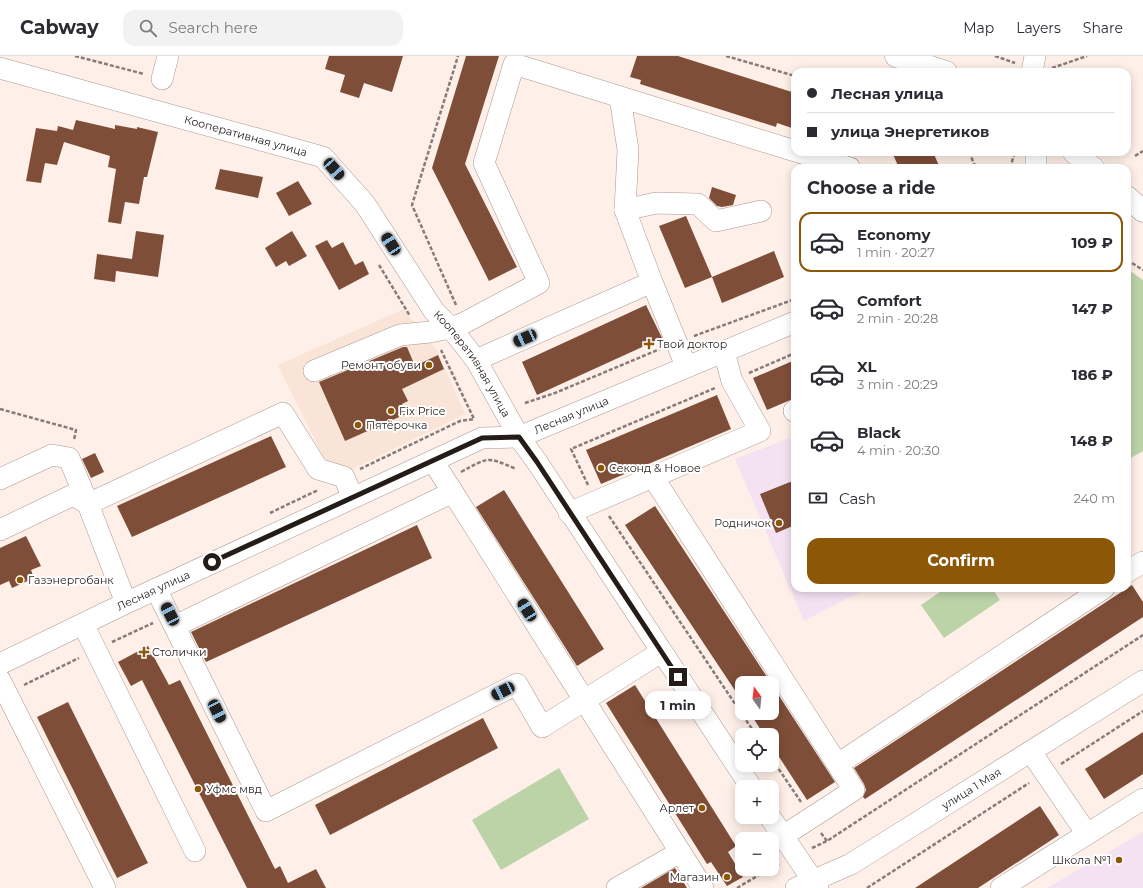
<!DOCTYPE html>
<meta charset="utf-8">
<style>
:root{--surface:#fff;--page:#f2f2f3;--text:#2b2b33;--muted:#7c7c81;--line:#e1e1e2;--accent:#8c5706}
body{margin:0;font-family:Montserrat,sans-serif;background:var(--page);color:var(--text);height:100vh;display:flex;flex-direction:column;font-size:15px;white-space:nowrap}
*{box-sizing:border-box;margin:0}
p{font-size:13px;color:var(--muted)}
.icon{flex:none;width:22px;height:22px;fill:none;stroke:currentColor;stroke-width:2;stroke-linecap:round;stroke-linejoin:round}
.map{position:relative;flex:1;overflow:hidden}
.panel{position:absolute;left:791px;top:108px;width:340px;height:428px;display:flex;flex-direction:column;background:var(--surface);border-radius:12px;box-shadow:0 2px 10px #0003}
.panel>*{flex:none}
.banner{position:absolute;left:791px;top:12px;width:340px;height:88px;border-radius:12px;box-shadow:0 2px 10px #0003;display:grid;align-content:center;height:88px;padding:0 16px;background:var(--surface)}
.needle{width:26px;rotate:345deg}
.controls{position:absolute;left:735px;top:620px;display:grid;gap:8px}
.controls a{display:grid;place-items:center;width:44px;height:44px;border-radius:8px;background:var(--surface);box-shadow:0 2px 10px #0003;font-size:20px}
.end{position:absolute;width:18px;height:18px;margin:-9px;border:5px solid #231c19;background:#fff;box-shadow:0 0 0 2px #fff}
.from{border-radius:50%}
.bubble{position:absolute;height:28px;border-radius:12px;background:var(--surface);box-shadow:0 2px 10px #0003;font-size:13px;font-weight:700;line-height:28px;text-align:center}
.car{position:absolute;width:12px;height:24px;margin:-12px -6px;border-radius:5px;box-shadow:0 0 3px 1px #0007;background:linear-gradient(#222 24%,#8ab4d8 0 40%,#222 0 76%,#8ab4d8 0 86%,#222 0)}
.banner b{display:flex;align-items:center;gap:14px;height:38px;font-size:15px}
.banner b+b{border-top:1px solid var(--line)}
.banner i{width:10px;height:10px;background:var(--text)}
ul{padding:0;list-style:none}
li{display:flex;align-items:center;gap:12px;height:60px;margin:0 8px 6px;padding:0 8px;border:2px solid transparent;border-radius:12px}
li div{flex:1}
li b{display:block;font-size:15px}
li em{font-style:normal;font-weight:700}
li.on{border-color:var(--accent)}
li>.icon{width:36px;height:36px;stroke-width:1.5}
h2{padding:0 16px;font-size:18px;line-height:48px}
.pay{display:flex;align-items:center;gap:10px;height:44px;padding:0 16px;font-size:15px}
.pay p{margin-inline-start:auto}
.button{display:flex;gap:8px;margin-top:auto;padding:8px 16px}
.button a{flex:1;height:46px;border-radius:12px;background:var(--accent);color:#fff;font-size:16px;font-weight:700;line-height:46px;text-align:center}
header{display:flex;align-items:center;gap:24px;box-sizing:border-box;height:56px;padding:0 20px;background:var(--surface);border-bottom:1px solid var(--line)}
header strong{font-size:19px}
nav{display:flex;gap:22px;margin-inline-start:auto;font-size:14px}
.search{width:280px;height:36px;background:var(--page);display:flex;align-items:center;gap:10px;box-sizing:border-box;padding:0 14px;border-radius:12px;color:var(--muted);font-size:15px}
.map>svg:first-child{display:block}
</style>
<header>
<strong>Cabway</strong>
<div class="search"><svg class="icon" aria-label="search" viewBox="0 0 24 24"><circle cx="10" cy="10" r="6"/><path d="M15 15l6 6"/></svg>Search here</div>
<nav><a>Map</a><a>Layers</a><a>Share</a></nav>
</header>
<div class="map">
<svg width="1143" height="832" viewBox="0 0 1143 832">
<rect width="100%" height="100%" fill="#feefe8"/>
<!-- commercial -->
<path fill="#fae3d7" d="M 404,253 L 438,296 L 465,358 L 334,422 L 278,309 Z"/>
<!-- education -->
<path fill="#f4e2f3" d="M 795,380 L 795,532 L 867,532 L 804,565 L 735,403 Z
M 1143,776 L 1143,832 L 1047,832 Z"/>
<!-- green -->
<path fill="#bcd3a8" d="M 1127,213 L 1143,224 L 1143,395 L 1127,404 Z
M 946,532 L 992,532 L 1000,544 L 944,582 L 921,549 Z
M 559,712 L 589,763 L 501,814 L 472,764 Z"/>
<!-- building -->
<path fill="#7e4e38" d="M 329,0 L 403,0 L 392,36 L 364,27 L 359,42 L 340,36 L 345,19 L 325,13 Z
M 466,0 L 499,0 L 465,108 L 517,211 L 489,225 L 432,112 Z
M 637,0 L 678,0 L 795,37 L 795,73 L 777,67 L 776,71 L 640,28 L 641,24 L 630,21 Z
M 76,64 L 115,73 L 115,69 L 137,73 L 137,71 L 158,76 L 147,121 L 144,121 L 139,148 L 125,146 L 121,168 L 108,166 L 116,113 L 108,111 L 110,100 L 64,86 L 57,109 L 45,107 L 41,127 L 26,125 L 36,72 L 57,75 L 58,70 L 73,74 Z
M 892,96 L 933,96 L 940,112 L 899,112 Z
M 220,113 L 263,121 L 258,142 L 215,133 Z
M 298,125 L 312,148 L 289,160 L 276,137 Z
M 712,131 L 736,139 L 733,149 L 722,151 L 717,150 L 709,142 Z
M 686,160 L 712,221 L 685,232 L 659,170 Z
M 136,175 L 164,179 L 158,221 L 116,215 L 115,226 L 94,223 L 97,198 L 132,203 Z
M 292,175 L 307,200 L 289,210 L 286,205 L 276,211 L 265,192 Z
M 327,184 L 332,192 L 343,186 L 355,209 L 363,205 L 369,218 L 339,234 L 315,190 Z
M 774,195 L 784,221 L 722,247 L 712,221 Z
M 646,249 L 662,282 L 537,339 L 522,306 Z
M 403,291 L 407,291 L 415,310 L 438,299 L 444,313 L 402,333 L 408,345 L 402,348 L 406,358 L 345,385 L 319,326 Z
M 795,304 L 795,342 L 767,354 L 753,322 Z
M 717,339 L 731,373 L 601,428 L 586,394 Z
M 271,380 L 286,411 L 132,481 L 117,450 Z
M 95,397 L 104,416 L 91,422 L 82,403 Z
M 795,424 L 795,469 L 776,477 L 760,438 Z
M 504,434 L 604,593 L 577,610 L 476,451 Z
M 655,450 L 771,627 L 742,627 L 742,645 L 625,469 Z
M 417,469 L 432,502 L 206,606 L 191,576 Z
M 26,480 L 41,510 L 31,514 L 34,522 L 12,532 L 9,525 L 0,529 L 0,492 Z
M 1132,529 L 1143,546 L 1143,561 L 865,743 L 863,741 L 866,734 L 864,728 L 854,712 Z
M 148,590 L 169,629 L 180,624 L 275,813 L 280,810 L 288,827 L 316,813 L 326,832 L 247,832 L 142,624 L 131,630 L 118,606 Z
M 635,629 L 736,790 L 728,796 L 743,821 L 727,830 L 711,806 L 707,808 L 606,647 Z
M 772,629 L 835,726 L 807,744 L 772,690 L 772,679 L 764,679 L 750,657 L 772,657 Z
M 68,646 L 148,807 L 117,822 L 37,661 Z
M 483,662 L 498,692 L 330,779 L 315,749 Z
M 1143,676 L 1143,718 L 1104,743 L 1085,713 Z
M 1040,750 L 1059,779 L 978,832 L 915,832 Z
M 675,812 L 687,832 L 641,832 Z"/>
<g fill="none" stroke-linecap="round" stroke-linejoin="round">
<!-- minor casing -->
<g stroke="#aa9891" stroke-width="22">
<g id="minor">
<path id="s1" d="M 0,12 L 323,101 L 365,148 L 434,255 L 451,272 L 476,304 L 519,381 L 537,406 L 751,731"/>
<path d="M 1032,16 L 1035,0"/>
<path d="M 162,23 L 168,0"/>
<path d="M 620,41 L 628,94 L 625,154 L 652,226"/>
<path d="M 799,96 L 850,112"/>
<path d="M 1036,96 L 1036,112"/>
<path d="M 625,154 L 656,147 L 698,148 L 716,165 L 761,155"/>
<path d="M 476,304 L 652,226 L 686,310"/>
<path d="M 314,315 L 400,279 L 430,276 L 451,272 L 464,267 L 539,227 L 484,107 L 514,8 L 795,95"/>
<path d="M 794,355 L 795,354"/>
<path d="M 433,405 L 703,832"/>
<path d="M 653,421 L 854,734 L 783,780"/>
<path d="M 0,423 L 52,399 L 69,402 L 88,448 L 283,357 L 318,413 L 344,421 L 352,440"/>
<path d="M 569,457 L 760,375 L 732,325 L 724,296"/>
<path d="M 0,474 L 73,439 L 88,448 L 126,547"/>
<path d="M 1127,516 L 1143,506"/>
<path d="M 156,533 L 266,755 L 517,628 L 542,671 L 661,596"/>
<path d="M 83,568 L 195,795"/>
<path d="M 175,570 L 453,436"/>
<path id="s2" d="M 0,608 L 126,547 L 482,382 L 519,381 L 795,266"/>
<path d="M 0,624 L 105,832"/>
<path d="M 1031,696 L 1087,778"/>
<path d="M 838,708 L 1104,532"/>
<path d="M 770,761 L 818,832"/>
<path d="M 617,832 L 680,796"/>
<path id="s3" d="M 796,832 L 851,808 L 1143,625"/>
<path d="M 1001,832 L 1143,743"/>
</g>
</g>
<!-- major casing -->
<g stroke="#aa9891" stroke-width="23">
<path id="major" d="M 896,0 L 946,16
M 1074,96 L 1093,112
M 1127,141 L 1143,155"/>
</g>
<!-- path -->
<path stroke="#877c77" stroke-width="2.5" stroke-dasharray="4 2" stroke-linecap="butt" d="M 75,0 L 144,18
M 726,0 L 795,20
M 995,0 L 1015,7
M 1052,12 L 1087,0
M 969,96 L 976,112
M 1135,100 L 1143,95
M 1010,112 L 1015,96
M 1127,204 L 1143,214
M 379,209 L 410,260
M 456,249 L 412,149 L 458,0
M 694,280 L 795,243
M 749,317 L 795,297
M 525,347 L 555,337 L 660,293
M 0,353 L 76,374 L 74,384
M 360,413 L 460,365 L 474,363 L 441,294
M 461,416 C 489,401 486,400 516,413
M 588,429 L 571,393 L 715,332
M 270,457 L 318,434
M 609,460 L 756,679
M 112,586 L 153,567
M 24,629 L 79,602
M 772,703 L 801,746
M 1061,708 L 1143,655
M 821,777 L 827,785
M 812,792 L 827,785 L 1143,579
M 772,812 L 779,808
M 737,832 L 769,813
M 867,832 L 1029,727"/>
<!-- minor -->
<use href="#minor" stroke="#fff" stroke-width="21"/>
<!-- major -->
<use href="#major" stroke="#fff" stroke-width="22"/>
</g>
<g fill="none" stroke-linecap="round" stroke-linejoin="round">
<!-- route -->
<path stroke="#231c19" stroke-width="5" d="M 212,506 L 482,382 L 519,381 L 537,406 L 678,621"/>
</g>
<!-- markers -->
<g fill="#8c5706" stroke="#fff" stroke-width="1.5">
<path d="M647 282h4v4h4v4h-4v4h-4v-4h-4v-4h4z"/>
<circle cx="429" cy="309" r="4"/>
<circle cx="391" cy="355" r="4"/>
<circle cx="358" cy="369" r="4"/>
<circle cx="601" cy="412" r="4"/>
<circle cx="779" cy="467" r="4"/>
<circle cx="20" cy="524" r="4"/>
<path d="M142 590h4v4h4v4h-4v4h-4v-4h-4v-4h4z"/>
<circle cx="198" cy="733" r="4"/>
<circle cx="702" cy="752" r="4"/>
<circle cx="1119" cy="804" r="4"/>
<circle cx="727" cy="821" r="4"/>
</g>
<g text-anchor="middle" stroke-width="4" stroke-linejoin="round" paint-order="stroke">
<!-- street labels -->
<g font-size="11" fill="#231c19" stroke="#fff">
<text dy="4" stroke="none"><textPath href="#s1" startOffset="255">Кооперативная улица</textPath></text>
<text dy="4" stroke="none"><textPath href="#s1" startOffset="591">Кооперативная улица</textPath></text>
<text dy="4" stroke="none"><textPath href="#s2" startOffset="626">Лесная улица</textPath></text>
<text dy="4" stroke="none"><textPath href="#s2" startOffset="170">Лесная улица</textPath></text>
<text dy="4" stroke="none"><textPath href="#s3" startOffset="202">улица 1 Мая</textPath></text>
</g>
<!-- poi labels -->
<g font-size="11" fill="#231c19" stroke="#fff" text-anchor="start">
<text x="657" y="292">Твой доктор</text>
<text x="421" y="313" text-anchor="end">Ремонт обуви</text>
<text x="399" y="359">Fix Price</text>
<text x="366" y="373">Пятёрочка</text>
<text x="609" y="416">Секонд &amp; Новое</text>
<text x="771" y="471" text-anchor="end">Родничок</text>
<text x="28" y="528">Газэнергобанк</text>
<text x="152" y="600">Столички</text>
<text x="206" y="737">Уфмс мвд</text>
<text x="694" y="756" text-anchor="end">Арлет</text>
<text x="1111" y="808" text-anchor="end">Школа №1</text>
<text x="719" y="825" text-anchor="end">Магазин</text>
</g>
</g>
</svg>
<div class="controls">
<a><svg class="needle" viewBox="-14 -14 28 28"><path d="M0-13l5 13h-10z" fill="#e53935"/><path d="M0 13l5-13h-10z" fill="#7c7c81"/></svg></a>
<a><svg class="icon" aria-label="locate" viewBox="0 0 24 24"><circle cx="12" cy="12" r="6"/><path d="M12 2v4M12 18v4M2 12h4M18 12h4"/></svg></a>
<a>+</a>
<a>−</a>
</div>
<i class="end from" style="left:212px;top:506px"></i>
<i class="end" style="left:678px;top:621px"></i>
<div class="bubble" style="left:645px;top:635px;width:66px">1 min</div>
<i class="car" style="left:334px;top:113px;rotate:139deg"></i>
<i class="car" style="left:391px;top:188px;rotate:327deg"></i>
<i class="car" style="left:525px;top:282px;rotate:246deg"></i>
<i class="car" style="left:527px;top:554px;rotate:328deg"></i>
<i class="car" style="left:170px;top:558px;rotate:333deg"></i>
<i class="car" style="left:503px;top:635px;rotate:243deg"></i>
<i class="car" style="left:217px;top:655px;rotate:154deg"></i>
<div class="banner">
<b><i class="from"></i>Лесная улица</b>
<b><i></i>улица Энергетиков</b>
</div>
<section class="panel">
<h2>Choose a ride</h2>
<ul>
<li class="on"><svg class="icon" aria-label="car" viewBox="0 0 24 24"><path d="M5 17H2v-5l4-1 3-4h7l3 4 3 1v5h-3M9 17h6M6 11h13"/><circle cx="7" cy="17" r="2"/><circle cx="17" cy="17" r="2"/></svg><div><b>Economy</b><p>1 min · 20:27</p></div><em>109 ₽</em></li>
<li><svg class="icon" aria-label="car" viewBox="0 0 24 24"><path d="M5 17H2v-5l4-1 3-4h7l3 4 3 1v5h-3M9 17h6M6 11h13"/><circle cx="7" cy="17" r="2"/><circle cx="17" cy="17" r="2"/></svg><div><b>Comfort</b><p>2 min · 20:28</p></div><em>147 ₽</em></li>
<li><svg class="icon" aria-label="car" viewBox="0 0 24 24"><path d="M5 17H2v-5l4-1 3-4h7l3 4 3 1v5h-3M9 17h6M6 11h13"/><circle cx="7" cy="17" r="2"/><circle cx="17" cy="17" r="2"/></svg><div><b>XL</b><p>3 min · 20:29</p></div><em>186 ₽</em></li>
<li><svg class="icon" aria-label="car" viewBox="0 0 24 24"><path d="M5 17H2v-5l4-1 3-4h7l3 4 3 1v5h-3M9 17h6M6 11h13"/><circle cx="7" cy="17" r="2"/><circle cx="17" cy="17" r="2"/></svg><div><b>Black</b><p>4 min · 20:30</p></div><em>148 ₽</em></li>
</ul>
<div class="pay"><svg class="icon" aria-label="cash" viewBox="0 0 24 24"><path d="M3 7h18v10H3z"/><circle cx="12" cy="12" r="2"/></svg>Cash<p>240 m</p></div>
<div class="button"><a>Confirm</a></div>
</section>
</div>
